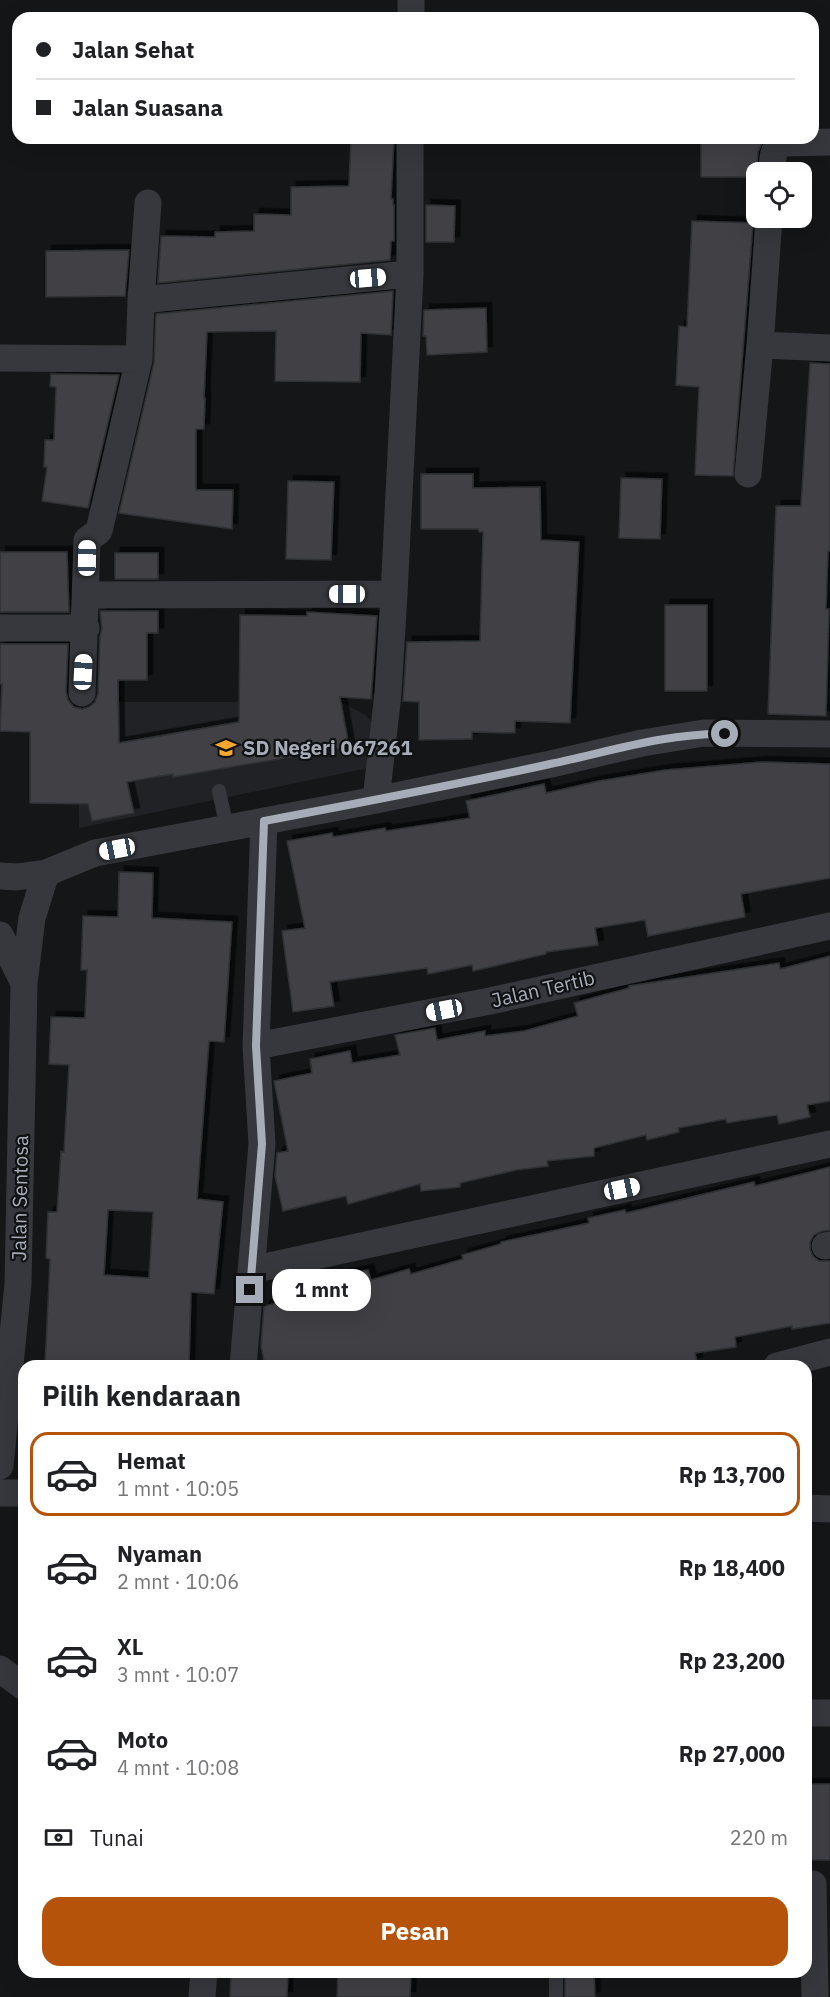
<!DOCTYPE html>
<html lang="id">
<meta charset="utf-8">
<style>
:root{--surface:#fff;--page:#f6f6f6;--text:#202124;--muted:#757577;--line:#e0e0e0;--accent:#b45309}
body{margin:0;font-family:"IBM Plex Sans",sans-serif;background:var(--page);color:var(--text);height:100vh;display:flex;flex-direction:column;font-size:22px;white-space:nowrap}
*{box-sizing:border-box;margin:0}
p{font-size:20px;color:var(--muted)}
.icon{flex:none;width:33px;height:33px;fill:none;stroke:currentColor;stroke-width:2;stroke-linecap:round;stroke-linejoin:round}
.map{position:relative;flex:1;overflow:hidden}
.details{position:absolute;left:18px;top:1360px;width:794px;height:618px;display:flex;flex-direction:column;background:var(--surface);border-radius:18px;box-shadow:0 6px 24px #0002}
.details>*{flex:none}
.banner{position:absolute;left:12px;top:12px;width:807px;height:132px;border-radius:18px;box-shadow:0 6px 24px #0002;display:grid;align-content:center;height:132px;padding:0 24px;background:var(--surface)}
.buttons{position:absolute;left:746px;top:162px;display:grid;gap:12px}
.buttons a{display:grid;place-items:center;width:66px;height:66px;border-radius:12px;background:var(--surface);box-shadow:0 6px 24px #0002;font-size:30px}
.end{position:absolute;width:27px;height:27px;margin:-14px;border:8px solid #a7adb8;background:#111;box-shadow:0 0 0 3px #111}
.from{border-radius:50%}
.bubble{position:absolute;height:42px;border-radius:18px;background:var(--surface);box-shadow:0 6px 24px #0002;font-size:20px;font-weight:800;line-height:42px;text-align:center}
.car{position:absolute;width:18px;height:36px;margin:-18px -9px;border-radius:8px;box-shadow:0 0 4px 2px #0007;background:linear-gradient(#fff 24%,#345 0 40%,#fff 0 76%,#345 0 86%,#fff 0)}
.banner b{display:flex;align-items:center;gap:21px;height:57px;font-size:22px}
.banner b+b{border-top:2px solid var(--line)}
.banner i{width:15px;height:15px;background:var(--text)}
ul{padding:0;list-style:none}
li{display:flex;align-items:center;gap:18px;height:84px;margin:0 12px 9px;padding:0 12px;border:3px solid transparent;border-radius:18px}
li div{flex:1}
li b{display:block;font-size:22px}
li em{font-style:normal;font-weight:800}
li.on{border-color:var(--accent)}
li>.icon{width:54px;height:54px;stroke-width:1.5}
h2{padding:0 24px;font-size:27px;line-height:72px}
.pay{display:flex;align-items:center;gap:15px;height:66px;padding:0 24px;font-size:22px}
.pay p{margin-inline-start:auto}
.primary-button{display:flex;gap:12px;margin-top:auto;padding:12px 24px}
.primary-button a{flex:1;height:69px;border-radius:18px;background:var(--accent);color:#fff;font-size:24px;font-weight:800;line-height:69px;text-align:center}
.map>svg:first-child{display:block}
</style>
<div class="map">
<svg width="830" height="1997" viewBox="0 0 830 1997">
<defs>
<filter id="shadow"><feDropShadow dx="5.5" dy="-5.5" stdDeviation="0" flood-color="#0009"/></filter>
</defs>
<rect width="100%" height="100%" fill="#151618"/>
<!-- built -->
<path fill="#212225" d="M 77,702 L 340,702 L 366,715 L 376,728 L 373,767 L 79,828 Z"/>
<!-- building -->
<path fill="#3f4145" stroke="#2f3034" stroke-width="1.5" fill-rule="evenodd" filter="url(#shadow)" d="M 351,138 L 394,138 L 391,199 L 393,199 L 393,205 L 394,205 L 394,241 L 391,241 L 390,260 L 158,283 L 161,236 L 215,237 L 215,232 L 254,231 L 254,214 L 291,215 L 291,187 L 349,186 Z
M 701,138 L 764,138 L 758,152 L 756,177 L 701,177 Z
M 426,205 L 455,206 L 454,242 L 426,242 Z
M 692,221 L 753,223 L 733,476 L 695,475 L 699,387 L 676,385 L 679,326 L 687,327 Z
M 129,250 L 125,296 L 46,297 L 46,251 Z
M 393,291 L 391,335 L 361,333 L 360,382 L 275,381 L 276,331 L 207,332 L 204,398 L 205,398 L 204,429 L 196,429 L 196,490 L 233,490 L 232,529 L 119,513 L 154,363 L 156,314 Z
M 486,308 L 487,352 L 427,355 L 426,336 L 423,336 L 424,310 Z
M 810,363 L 830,364 L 830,551 L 828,551 L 826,609 L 829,609 L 826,716 L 768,714 L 776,506 L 801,506 Z
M 51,374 L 119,375 L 88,508 L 42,501 L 47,467 L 44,467 L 45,440 L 54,440 L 56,387 L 50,386 Z
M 421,474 L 473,474 L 473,488 L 540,487 L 541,540 L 579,542 L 570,723 L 515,721 L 515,733 L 472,732 L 472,739 L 419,740 L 419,702 L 403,701 L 407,642 L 480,641 L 483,532 L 479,532 L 478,529 L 421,529 Z
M 621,478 L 662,479 L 660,539 L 619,538 Z
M 288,481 L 334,482 L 331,560 L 286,559 Z
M 0,552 L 67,552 L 69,612 L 0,612 Z
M 115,553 L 158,553 L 158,579 L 115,579 Z
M 665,605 L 707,605 L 707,691 L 665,691 Z
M 100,611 L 158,611 L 158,633 L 147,633 L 147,680 L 118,680 L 119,743 L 239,722 L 240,615 L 307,616 L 307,612 L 377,616 L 371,699 L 340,697 L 349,747 L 173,777 L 173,774 L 127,782 L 134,813 L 92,821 L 88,804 L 30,803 L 30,732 L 0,731 L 2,684 L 0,684 L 0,644 L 68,644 L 66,692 L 68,700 L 74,707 L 82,709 L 89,707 L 95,702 L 98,694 L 100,636 L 102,629 Z
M 762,762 L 830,764 L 830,878 L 741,894 L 745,917 L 648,936 L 645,920 L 595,928 L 598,945 L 546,952 L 546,954 L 473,971 L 472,965 L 428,974 L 427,968 L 330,982 L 334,1006 L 293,1012 L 282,931 L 305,928 L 287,841 L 332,833 L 333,837 L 385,828 L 386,831 L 470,818 L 466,801 L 544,784 L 546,793 L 599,781 L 665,770 Z
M 119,872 L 153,873 L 152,918 L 232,922 L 224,1042 L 209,1041 L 197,1199 L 223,1202 L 214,1294 L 191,1292 L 189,1366 L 45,1366 L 50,1259 L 46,1258 L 48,1212 L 57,1212 L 61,1151 L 64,1152 L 69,1065 L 49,1064 L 51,1017 L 85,1018 L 87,970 L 81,970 L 83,916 L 118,917 ZM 108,1210 L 153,1212 L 149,1278 L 104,1275 Z
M 830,956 L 830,1101 L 807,1105 L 810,1117 L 779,1124 L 777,1115 L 727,1123 L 726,1119 L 678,1128 L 679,1132 L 647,1140 L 646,1135 L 594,1148 L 594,1156 L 547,1161 L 548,1166 L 516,1170 L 460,1183 L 460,1187 L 421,1191 L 420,1184 L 348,1204 L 346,1196 L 283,1211 L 275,1176 L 277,1153 L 288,1151 L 274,1081 L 312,1073 L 310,1059 L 350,1051 L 352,1063 L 400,1055 L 395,1035 L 435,1028 L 437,1040 L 485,1031 L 485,1036 L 524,1031 L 578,1016 L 574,1003 L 629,988 L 629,986 L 779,963 L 780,969 Z
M 830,1167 L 830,1230 L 822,1231 L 814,1235 L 810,1242 L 810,1249 L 813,1256 L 819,1261 L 830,1261 L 830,1323 L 792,1329 L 792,1326 L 735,1337 L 736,1347 L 695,1353 L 697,1362 L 680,1366 L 265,1366 L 261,1346 L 264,1306 L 291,1300 L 288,1287 L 368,1270 L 371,1280 L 409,1269 L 411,1274 L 463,1259 L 462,1255 L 501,1244 L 501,1242 L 589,1223 L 588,1218 L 625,1210 L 626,1213 L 754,1182 L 755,1186 Z
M 806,1784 L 830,1784 L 830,1860 L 806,1860 Z
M 231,1972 L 288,1972 L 287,1997 L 230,1997 Z
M 338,1972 L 411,1972 L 410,1997 L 337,1997 Z
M 565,1972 L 594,1972 L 595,1997 L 565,1997 Z"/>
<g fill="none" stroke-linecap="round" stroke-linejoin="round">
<!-- lane -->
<path stroke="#36383d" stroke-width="14" d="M 219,791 L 227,828
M 556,1972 L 556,1997"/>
<!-- street -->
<path stroke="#36383d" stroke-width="27" d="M 411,18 L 411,0
M 772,172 C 773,162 771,149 782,143 L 830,142
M 769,218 L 760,345 L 830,348
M 141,300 L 410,274
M 0,358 L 139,359 L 99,531 L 87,540 L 82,693
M 139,359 L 141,300 L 148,203
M 748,474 L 760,345
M 86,595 L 394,594
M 0,628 L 86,628
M 376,800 L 388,693 L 394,594 L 410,274 L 410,138
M 0,876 L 17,877 L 46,873
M 0,935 L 24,983 L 18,1284 L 0,1466
M 24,983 L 32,918 L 46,873 L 95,853 L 376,800 L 551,764 L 642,743 L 704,733 L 830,734
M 256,1046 L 490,1001 L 830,926
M 825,1246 L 830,1245
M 251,1270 L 830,1144
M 243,1366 L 262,1144 L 256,1046 L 264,821
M 777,1366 L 830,1352
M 0,1493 L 24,1493
M 806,1508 L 830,1509
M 0,1669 L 24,1687
M 806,1713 L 830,1713
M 813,1884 L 815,1997
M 202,1997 L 204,1972"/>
</g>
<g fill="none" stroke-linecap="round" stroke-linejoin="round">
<!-- route -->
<path stroke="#a7adb8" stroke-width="8" d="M 250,1290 L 262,1144 L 256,1046 L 264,821 C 359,803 455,785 550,764 C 608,752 666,733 725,734"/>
</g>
<!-- icons -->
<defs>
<g id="school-bare" transform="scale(1.62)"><path d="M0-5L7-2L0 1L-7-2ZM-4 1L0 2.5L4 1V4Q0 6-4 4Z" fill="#f8a82d" stroke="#101113" stroke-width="2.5" paint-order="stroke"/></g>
</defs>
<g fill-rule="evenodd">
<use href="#school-bare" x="226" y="748"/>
</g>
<g text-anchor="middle" stroke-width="4.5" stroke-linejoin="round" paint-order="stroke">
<!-- poi labels -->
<g font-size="20" font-weight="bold" fill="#a7adb8" stroke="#101113" text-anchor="start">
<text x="243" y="755">SD Negeri 067261</text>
</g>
<!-- street labels -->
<g font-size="20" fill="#a7adb8" stroke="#101113">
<text transform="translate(543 989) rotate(-13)" y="7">Jalan Tertib</text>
<text transform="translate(20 1198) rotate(-89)" y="7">Jalan Sentosa</text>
</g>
</g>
</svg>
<div class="buttons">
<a><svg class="icon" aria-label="locate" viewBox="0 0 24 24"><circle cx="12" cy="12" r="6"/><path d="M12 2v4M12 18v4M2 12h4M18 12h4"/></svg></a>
</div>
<i class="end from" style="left:725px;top:734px"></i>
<i class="end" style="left:250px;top:1290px"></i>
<div class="bubble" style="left:272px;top:1269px;width:99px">1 mnt</div>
<i class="car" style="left:368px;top:278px;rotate:85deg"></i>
<i class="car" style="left:87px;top:558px;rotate:1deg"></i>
<i class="car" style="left:347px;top:594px;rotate:270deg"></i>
<i class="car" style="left:83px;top:672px;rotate:3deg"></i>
<i class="car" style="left:117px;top:849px;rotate:259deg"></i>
<i class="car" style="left:444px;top:1010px;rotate:259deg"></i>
<i class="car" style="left:622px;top:1189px;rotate:78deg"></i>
<div class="banner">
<b><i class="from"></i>Jalan Sehat</b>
<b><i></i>Jalan Suasana</b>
</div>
<section class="details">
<h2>Pilih kendaraan</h2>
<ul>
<li class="on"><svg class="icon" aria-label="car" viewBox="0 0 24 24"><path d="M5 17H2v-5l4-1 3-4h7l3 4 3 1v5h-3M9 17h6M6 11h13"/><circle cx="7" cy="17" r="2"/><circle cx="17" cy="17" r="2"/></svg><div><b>Hemat</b><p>1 mnt · 10:05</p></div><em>Rp 13,700</em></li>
<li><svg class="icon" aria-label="car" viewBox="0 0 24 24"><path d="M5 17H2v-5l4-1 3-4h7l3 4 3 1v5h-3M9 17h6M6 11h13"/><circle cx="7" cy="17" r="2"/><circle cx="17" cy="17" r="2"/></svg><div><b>Nyaman</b><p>2 mnt · 10:06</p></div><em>Rp 18,400</em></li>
<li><svg class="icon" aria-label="car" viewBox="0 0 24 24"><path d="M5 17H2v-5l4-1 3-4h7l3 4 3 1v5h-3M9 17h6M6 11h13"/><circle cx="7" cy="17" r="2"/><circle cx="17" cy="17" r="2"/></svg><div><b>XL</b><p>3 mnt · 10:07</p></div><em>Rp 23,200</em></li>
<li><svg class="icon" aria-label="car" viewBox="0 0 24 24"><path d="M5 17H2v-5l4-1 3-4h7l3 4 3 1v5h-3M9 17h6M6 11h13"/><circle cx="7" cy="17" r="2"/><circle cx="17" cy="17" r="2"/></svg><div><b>Moto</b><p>4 mnt · 10:08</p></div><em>Rp 27,000</em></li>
</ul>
<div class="pay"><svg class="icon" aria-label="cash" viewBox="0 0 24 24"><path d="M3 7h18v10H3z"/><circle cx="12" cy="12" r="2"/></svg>Tunai<p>220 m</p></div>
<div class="primary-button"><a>Pesan</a></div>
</section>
</div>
